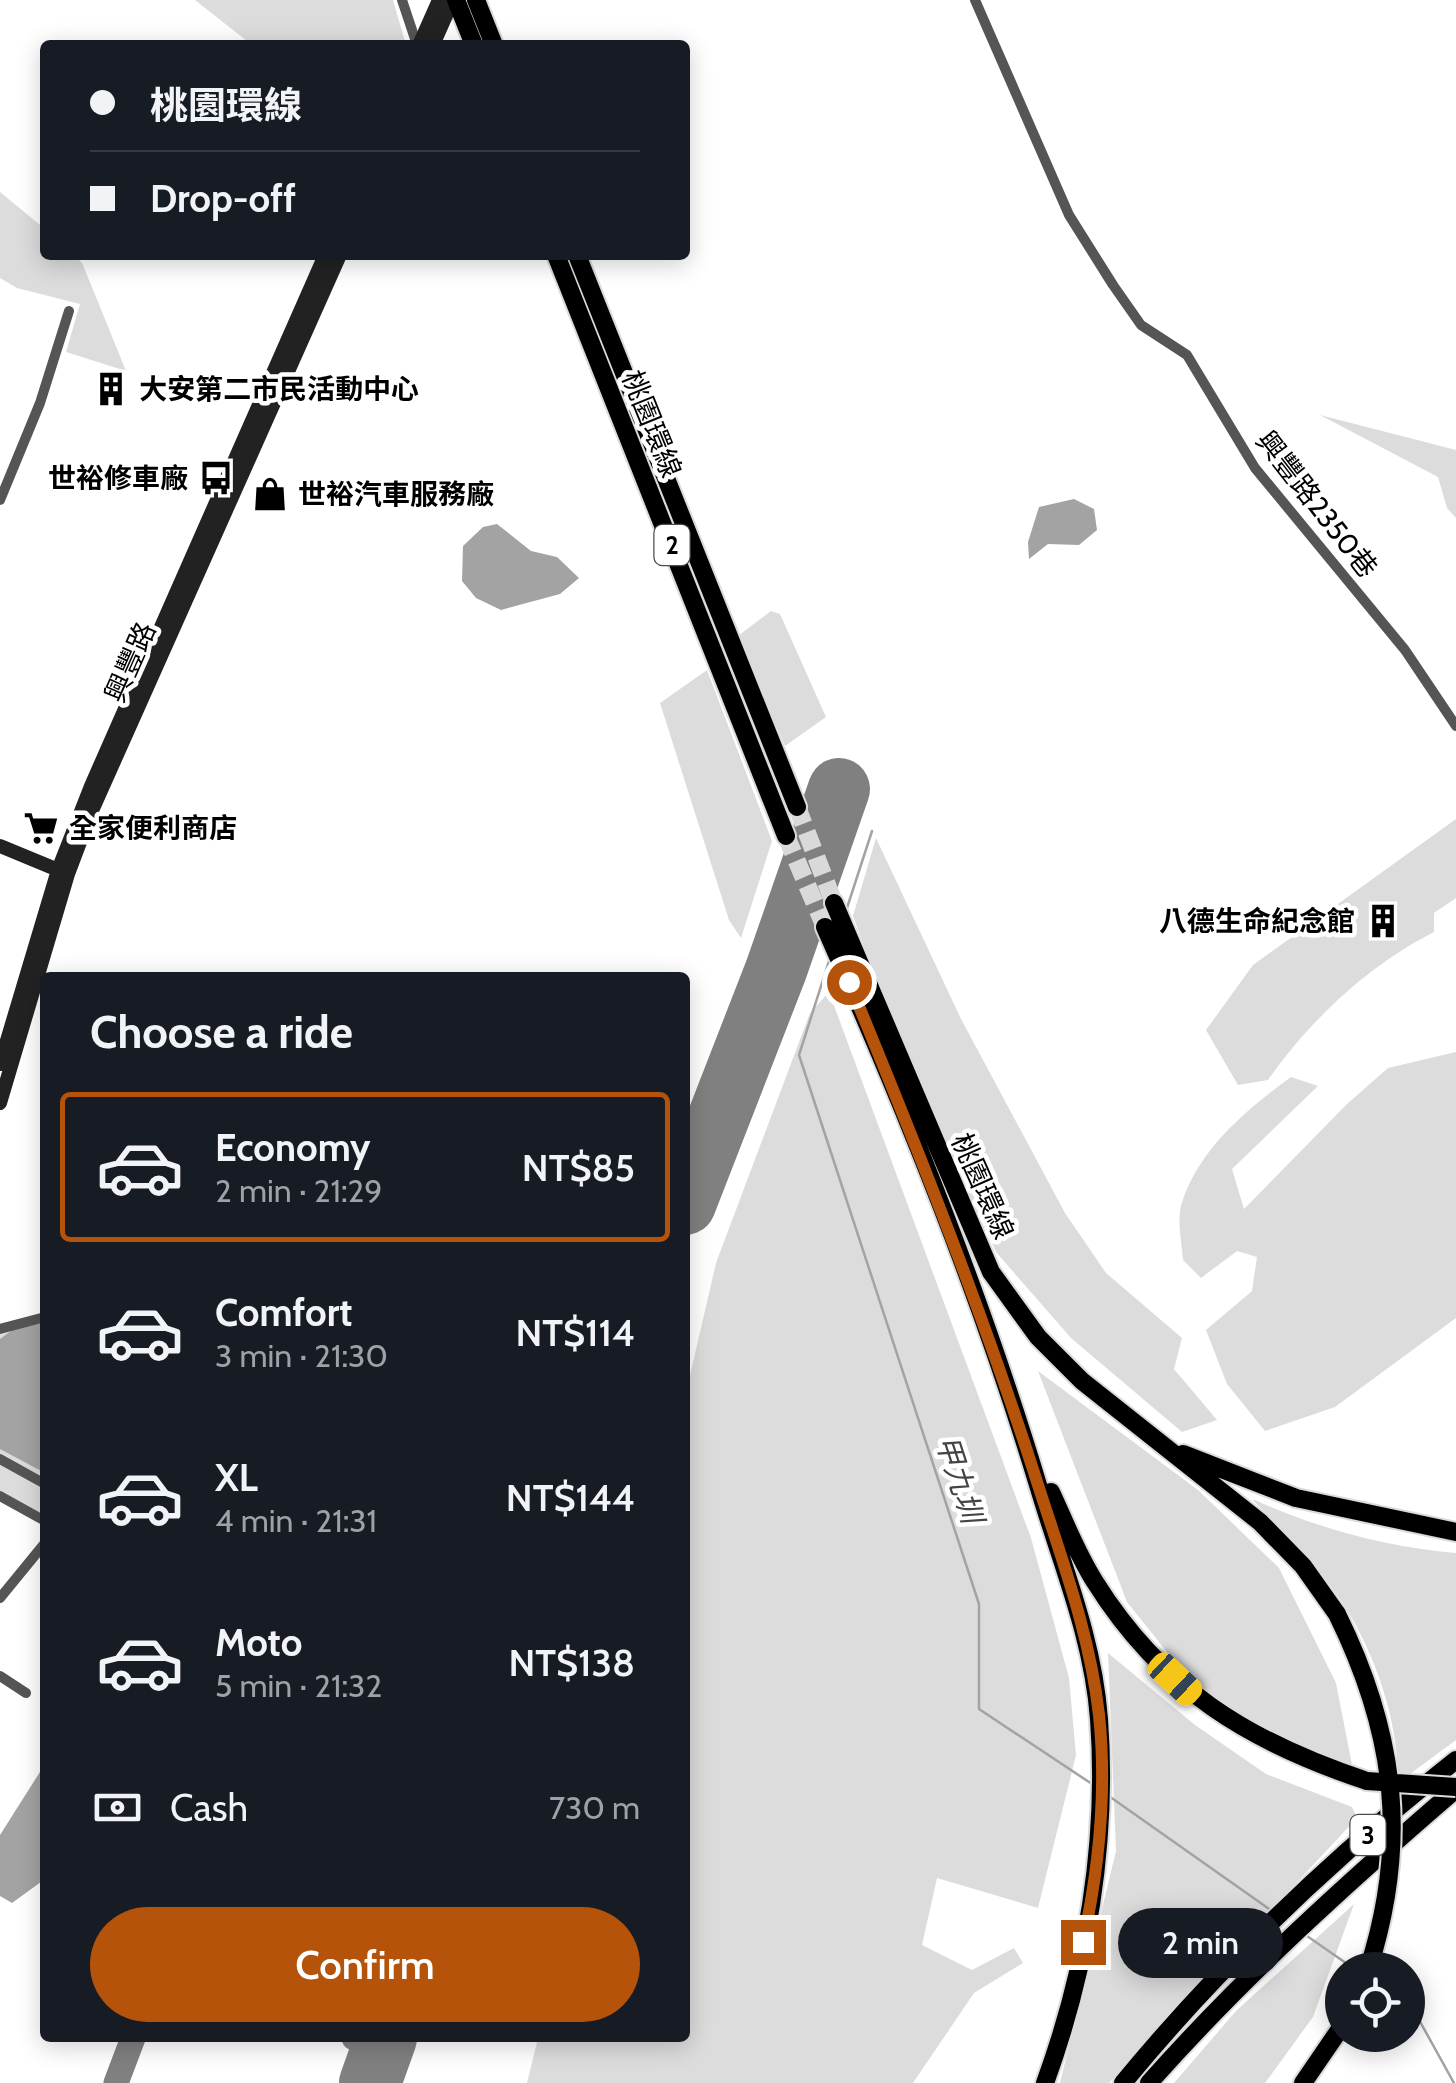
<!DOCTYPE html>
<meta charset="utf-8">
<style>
:root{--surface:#171b24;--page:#20242c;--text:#f1f3f6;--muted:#9ea1a6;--line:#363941;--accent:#b45309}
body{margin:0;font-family:Cabin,"Noto Sans TC",sans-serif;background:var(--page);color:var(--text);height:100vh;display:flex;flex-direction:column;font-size:38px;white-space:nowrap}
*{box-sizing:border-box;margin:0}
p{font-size:32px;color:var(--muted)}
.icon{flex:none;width:55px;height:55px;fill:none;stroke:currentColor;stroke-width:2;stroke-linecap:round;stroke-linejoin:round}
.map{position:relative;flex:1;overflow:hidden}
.side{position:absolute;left:40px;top:972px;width:650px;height:1070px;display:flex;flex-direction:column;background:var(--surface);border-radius:10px;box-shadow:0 5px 25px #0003}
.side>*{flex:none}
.hud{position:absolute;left:40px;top:40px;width:650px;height:220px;border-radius:10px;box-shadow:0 5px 25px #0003;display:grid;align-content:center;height:220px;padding:0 50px;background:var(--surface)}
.controls{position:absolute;left:1325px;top:1952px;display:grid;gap:20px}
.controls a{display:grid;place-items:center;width:100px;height:100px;border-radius:50%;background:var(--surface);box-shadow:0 5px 25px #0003;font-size:50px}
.end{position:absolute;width:45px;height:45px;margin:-22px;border:12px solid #b45309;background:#fff;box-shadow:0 0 0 5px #fff}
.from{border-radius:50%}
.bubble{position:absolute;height:70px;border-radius:35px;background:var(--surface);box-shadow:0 5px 25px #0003;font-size:32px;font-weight:600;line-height:70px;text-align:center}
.car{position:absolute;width:30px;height:60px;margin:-30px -15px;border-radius:12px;box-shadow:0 0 8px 2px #0007;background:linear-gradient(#f5c518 24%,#345 0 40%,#f5c518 0 76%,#345 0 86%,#f5c518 0)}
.hud b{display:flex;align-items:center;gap:35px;height:95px;font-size:38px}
.hud b+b{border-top:2px solid var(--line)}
.hud i{width:25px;height:25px;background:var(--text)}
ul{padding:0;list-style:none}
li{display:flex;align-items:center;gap:30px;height:150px;margin:0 20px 15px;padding:0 30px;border:5px solid transparent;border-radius:10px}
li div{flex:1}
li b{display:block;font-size:38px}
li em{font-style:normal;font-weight:600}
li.current{border-color:var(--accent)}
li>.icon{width:90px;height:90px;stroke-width:1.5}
h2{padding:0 50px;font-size:45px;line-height:120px}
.pay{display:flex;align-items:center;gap:25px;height:110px;padding:0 50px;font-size:38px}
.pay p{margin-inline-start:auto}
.cta{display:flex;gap:20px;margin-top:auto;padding:20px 50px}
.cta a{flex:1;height:115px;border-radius:60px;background:var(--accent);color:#fff;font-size:40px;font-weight:600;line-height:115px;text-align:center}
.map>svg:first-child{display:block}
</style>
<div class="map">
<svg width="1456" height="2083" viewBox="0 0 1456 2083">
<rect width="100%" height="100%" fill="#fff"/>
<!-- green -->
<path fill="#dcdcdc" d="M 195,0 L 393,0 L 406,45 L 252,45 Z
M 0,192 L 45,229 L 45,255 L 76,255 L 83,265 L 126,371 L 66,352 L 80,304 L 17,288 L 0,278 Z
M 1320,415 L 1456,450 L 1456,518 L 1447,508 L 1438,477 Z
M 771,611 L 780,614 L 826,717 L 785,746 L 738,636 Z
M 707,670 L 772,841 L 741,938 L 729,920 L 660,703 Z
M 1456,819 L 1456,898 L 1434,913 L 1434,932 C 1370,964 1309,1021 1268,1080 L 1238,1085 L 1206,1030 L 1253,965 Z
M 876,838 L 961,1019 L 1065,1213 L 1106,1273 L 1182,1338 L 1174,1369 L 1217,1420 L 1182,1432 L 1071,1338 L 996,1252 L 897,1037 L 853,916 Z
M 829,992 L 1031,1538 L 1069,1678 L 1076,1755 L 1038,1908 L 937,1878 L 922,1945 L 972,1970 L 1014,1948 L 1023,1963 L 974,1993 L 913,2083 L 527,2083 L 538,2038 L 685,2038 L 685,1397 L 716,1263 L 810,1013 Z
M 1456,1052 L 1456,1318 L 1335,1407 L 1265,1431 L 1227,1384 L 1206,1330 L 1252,1291 L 1257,1257 L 1237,1251 L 1201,1278 L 1183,1260 C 1182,1244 1177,1221 1181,1206 C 1197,1150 1247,1109 1291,1077 L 1318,1086 L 1232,1169 L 1244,1209 L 1347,1104 L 1388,1068 Z
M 45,1321 L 45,1516 L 0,1497 L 0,1334 Z
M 1038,1371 L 1198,1490 L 1279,1568 L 1336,1683 L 1354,1775 L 1296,1757 L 1191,1682 L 1127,1602 Z
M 1252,1499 C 1318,1528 1384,1547 1456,1553 L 1456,1740 L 1410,1774 L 1398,1773 C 1396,1711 1371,1642 1335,1592 C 1312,1559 1279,1529 1252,1499 Z
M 1108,1653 L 1195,1725 L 1266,1774 L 1352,1807 L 1357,1818 L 1109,2083 L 1060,2083 L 1116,1851 Z
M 1354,1904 L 1313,2017 L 1265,2083 L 1174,2083 L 1236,2011 Z"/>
<!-- water -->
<path fill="#a3a3a3" d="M 1074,499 L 1094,509 L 1097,530 L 1079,545 L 1048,544 L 1029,559 L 1028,542 L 1039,507 Z
M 497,524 L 531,551 L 557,557 L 579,578 L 560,594 L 501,610 L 476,598 L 462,581 L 463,546 L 483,527 Z
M 45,1322 L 45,1473 L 0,1449 L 0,1339 L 15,1328 Z
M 45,1764 L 45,1879 L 12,1903 L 0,1896 L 0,1835 Z"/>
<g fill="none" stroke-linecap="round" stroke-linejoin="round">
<!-- stream -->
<path stroke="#a3a3a3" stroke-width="2.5" d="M 846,911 L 872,831
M 829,961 L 799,1055 L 979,1604 L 979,1709 L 1092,1784
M 1106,1794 L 1272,1911
M 1307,1936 L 1356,1970
M 1408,2010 L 1418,2018 L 1454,2083"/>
<!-- taxiway -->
<path stroke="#808080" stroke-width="25" d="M 354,2038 L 382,2048
M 116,2083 L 133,2038"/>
<!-- runway -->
<path stroke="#808080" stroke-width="62" d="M 685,1204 L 776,970 L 839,789
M 370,2083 L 386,2038"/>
<!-- highway-tunnel -->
<path stroke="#d9d9d9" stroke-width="18" stroke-dasharray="18 9" stroke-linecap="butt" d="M 797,807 L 834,903
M 786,836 L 825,927"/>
<!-- highway casing -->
<g stroke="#dbdbdb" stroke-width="22">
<path id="highway" d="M 456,0 L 474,45
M 476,0 L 494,45
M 556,255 L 786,836
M 577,255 L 797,807
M 834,903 L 991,1272 L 1038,1337 L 1082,1381 L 1260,1522 L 1303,1566 L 1337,1614
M 825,927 C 906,1109 981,1295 1038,1485 C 1061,1563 1093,1637 1099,1719 C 1108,1842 1087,1968 1045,2083
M 1183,1454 L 1296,1498 L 1456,1532
M 1051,1492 C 1065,1522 1077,1554 1095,1582 C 1162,1689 1249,1742 1367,1781
M 1123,2083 C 1220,1965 1336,1855 1456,1760
M 1149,2083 C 1243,1977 1349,1881 1456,1789
M 1303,2083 L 1342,2026"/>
</g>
<!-- street -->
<path stroke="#555" stroke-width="10" d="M 402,0 L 417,45
M 975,0 L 1069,215 L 1113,285 L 1141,325 L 1187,355 L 1255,468 L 1405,650 L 1456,726
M 0,500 L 40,403 L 69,311
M 0,1329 L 45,1317
M 0,1459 L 45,1484
M 0,1496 L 45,1521
M 0,1598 L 45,1543
M 0,1676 L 26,1693"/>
<!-- secondary -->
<path stroke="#222" stroke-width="14" d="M 419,45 L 439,0
M 433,45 L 453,0
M 0,846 L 63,872
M 0,1064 L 58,870 L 91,786 L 325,255
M 0,1103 L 68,874 L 91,813 L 340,255"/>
<!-- highway -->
<use href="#highway" stroke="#000" stroke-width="18"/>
<!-- highway-bridge casing -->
<g stroke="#dbdbdb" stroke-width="22" stroke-linecap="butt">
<path id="highway-bridge" d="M 1337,1614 C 1396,1734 1409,1842 1368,1970
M 1367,1781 L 1456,1787"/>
</g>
<!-- highway-bridge -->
<use href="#highway-bridge" stroke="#000" stroke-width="18"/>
</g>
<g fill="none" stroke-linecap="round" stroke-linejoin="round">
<!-- route -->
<path stroke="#b45309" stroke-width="12" d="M 849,982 C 918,1149 984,1315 1039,1488 C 1063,1563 1090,1635 1099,1715 C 1107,1790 1099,1868 1083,1942"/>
</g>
<!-- icons -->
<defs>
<g id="building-bare" transform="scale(2.7)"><path d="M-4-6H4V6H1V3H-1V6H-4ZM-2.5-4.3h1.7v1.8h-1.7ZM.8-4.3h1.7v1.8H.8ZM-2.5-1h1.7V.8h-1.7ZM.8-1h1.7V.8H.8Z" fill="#000" stroke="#fff" stroke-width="2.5" paint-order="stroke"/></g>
<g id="bus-bare" transform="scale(2.7)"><path d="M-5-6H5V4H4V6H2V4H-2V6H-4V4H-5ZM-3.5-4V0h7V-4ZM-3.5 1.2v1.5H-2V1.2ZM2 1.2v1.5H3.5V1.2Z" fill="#000" stroke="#fff" stroke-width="2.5" paint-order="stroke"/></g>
<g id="shop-bare" transform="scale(2.7)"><path d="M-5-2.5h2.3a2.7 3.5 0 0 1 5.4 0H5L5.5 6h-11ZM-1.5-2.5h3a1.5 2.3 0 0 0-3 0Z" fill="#000" stroke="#fff" stroke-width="2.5" paint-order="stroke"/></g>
<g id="supermarket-bare" transform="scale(2.7)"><path d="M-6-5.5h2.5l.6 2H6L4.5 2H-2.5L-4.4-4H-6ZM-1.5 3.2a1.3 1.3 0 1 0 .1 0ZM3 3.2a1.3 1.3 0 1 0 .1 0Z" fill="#000" stroke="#fff" stroke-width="2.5" paint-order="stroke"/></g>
</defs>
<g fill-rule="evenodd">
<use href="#building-bare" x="111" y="389"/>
<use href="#bus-bare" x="216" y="478"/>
<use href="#shop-bare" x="270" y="494"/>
<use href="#supermarket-bare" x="41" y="828"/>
<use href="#building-bare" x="1383" y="921"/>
</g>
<g text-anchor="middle" stroke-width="9" stroke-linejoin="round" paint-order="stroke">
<!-- shield labels -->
<g fill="#fff" stroke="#4c4c4c" stroke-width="2.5">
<rect x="654.5" y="525" width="35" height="40" rx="8"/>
<rect x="1350.5" y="1815" width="35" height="40" rx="8"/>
</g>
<g font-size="25" font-weight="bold" fill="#000">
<text x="672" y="554">2</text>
<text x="1368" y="1844">3</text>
</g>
<!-- poi labels -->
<g font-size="28" font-weight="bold" fill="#000" stroke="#fff" text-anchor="start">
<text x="139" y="399">大安第二市民活動中心</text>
<text x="188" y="488" text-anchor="end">世裕修車廠</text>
<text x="298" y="504">世裕汽車服務廠</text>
<text x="69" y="838">全家便利商店</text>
<text x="1355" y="931" text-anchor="end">八德生命紀念館</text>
</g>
<!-- street labels -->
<g font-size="28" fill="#000" stroke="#fff">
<text transform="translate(652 424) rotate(68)" y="10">桃園環線</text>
<text transform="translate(1317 504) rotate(52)" y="10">興豐路2350巷</text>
<text transform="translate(130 662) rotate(-66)" y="10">興豐路</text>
<text transform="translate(983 1186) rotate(66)" y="10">桃園環線</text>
</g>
<!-- water labels -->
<g font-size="30" font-style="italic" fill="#444" stroke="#fff">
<text transform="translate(959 1479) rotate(72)" y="10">甲九圳</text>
</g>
</g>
</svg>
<div class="controls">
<a><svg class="icon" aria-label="locate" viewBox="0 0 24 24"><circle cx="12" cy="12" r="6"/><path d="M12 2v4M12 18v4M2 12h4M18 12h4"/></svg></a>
</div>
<i class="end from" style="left:849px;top:982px"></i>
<i class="end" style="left:1083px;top:1942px"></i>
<div class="bubble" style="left:1118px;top:1908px;width:165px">2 min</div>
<i class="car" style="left:1175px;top:1679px;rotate:133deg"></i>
<div class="hud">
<b><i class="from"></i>桃園環線</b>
<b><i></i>Drop-off</b>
</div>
<section class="side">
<h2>Choose a ride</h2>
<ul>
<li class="current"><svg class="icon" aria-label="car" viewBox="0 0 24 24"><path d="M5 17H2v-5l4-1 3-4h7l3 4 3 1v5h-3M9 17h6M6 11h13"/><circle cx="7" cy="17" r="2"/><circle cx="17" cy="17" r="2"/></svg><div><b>Economy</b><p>2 min · 21:29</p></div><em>NT$85</em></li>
<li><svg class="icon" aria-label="car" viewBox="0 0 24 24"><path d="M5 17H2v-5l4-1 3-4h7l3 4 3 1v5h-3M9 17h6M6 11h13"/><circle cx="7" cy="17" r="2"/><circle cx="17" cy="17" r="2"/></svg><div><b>Comfort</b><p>3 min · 21:30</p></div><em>NT$114</em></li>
<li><svg class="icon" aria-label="car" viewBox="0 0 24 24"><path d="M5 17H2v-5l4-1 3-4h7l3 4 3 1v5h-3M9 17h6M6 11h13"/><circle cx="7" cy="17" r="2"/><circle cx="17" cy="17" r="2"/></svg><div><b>XL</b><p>4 min · 21:31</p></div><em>NT$144</em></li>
<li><svg class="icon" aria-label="car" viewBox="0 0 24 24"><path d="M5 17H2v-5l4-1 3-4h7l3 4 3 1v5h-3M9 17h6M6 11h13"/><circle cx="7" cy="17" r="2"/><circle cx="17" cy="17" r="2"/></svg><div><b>Moto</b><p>5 min · 21:32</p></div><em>NT$138</em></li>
</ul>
<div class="pay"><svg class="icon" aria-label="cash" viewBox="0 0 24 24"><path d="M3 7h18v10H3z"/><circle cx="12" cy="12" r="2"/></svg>Cash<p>730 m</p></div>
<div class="cta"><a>Confirm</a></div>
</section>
</div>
